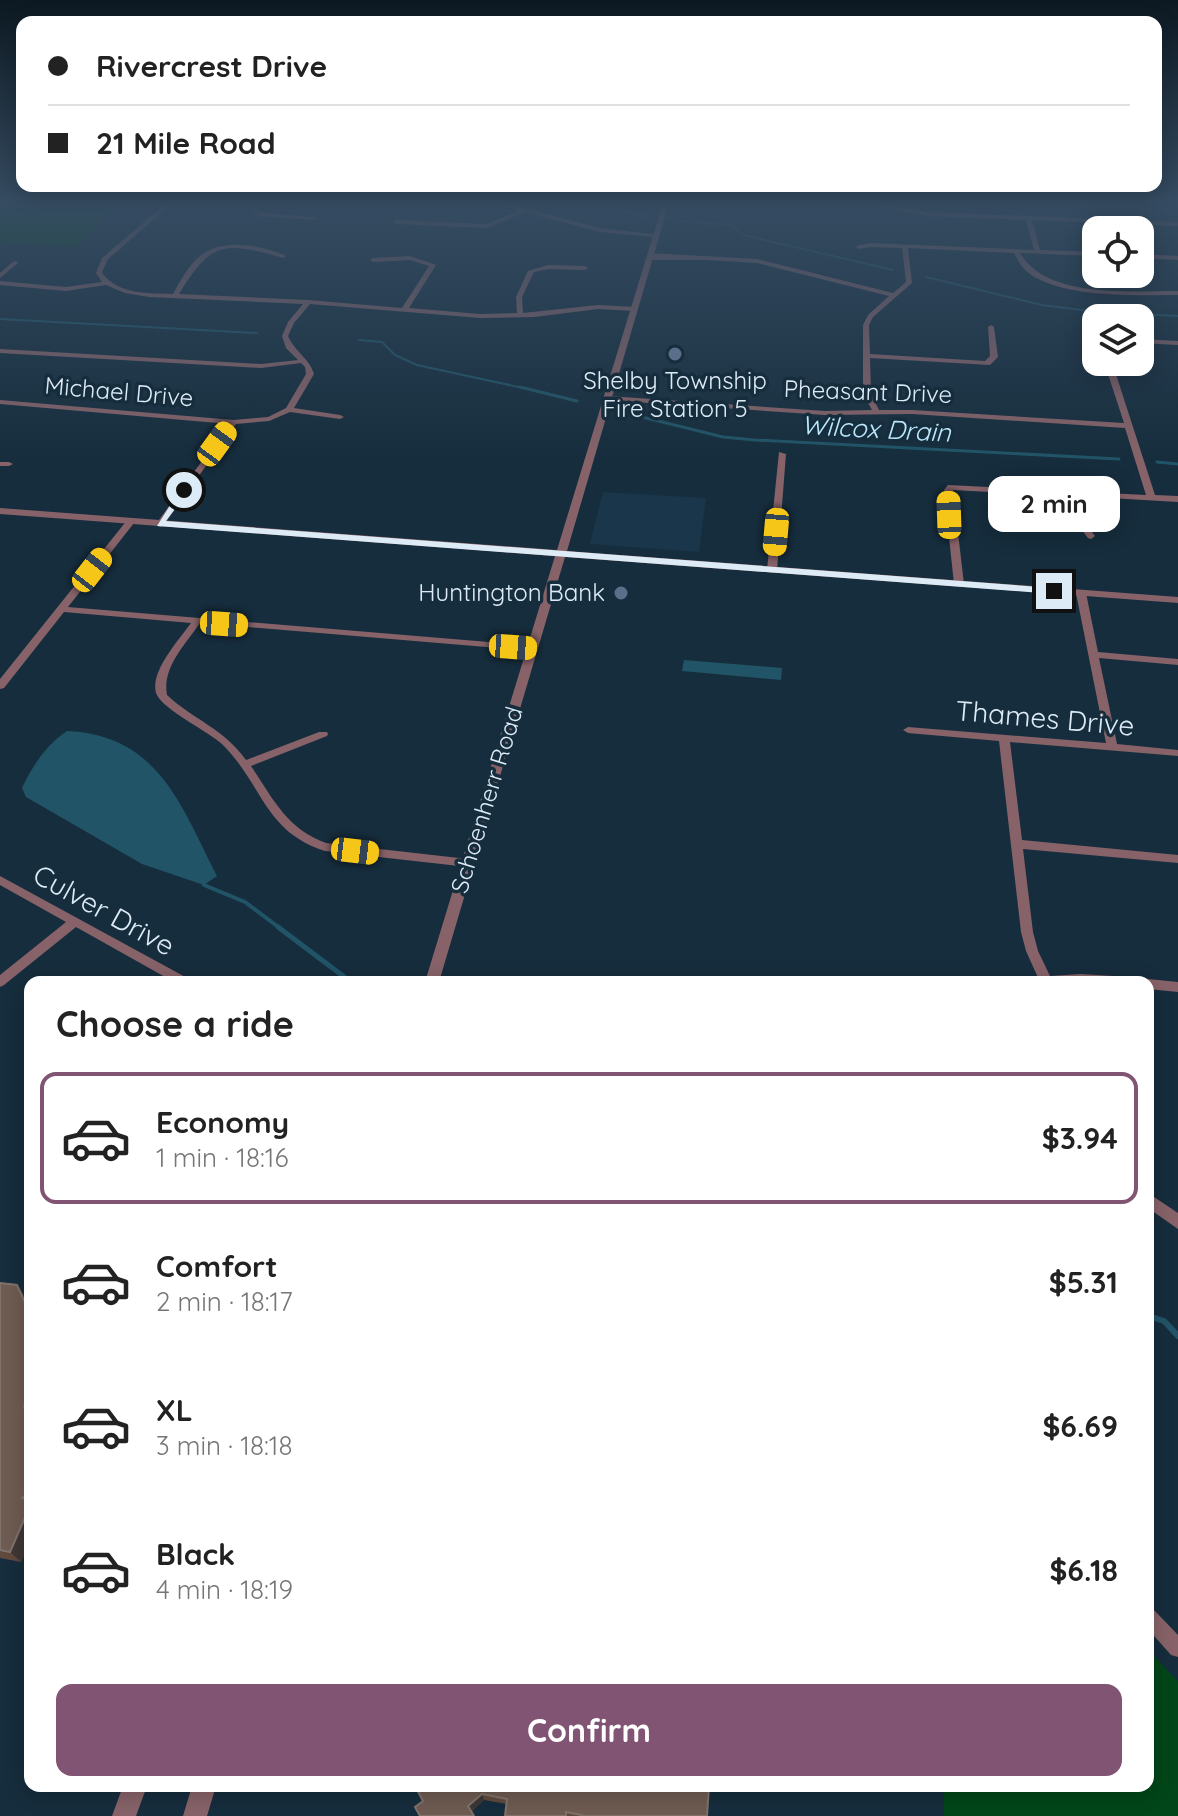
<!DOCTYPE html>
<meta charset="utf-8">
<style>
:root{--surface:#fff;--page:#f2f2f2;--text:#222;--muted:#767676;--line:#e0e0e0;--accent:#805472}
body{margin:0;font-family:Quicksand,sans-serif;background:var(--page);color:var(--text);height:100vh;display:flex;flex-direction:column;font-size:30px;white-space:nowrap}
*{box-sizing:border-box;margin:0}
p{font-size:26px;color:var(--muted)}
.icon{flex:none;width:44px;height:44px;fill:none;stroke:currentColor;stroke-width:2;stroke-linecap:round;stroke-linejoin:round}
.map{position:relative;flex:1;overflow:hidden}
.side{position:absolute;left:24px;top:976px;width:1130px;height:816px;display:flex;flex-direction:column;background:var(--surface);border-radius:16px;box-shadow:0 4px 20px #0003}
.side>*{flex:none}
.hud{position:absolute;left:16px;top:16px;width:1146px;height:176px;border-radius:16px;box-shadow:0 4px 20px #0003;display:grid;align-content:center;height:176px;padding:0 32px;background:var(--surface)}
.controls{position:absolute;left:1082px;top:216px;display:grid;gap:16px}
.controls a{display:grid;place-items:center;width:72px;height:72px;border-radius:16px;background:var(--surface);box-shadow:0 4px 20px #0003;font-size:40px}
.end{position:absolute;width:36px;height:36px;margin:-18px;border:10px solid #ddebf6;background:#111;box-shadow:0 0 0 4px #111}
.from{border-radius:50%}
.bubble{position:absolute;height:56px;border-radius:16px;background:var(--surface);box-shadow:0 4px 20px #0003;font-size:26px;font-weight:700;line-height:56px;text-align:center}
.car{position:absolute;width:24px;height:48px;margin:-24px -12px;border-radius:10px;box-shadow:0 0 6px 2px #0007;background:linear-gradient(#f5c518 24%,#345 0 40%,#f5c518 0 76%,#345 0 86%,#f5c518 0)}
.hud b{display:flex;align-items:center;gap:28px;height:76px;font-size:30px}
.hud b+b{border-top:2px solid var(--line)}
.hud i{width:20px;height:20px;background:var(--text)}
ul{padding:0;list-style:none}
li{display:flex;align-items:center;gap:24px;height:132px;margin:0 16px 12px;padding:0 16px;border:4px solid transparent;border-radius:16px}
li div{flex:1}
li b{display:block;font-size:30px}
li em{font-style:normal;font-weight:700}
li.current{border-color:var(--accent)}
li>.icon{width:72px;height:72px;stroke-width:1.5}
h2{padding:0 32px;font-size:36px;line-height:96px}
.cta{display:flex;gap:16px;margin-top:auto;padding:16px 32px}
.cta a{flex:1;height:92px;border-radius:16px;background:var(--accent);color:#fff;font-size:32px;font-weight:700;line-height:92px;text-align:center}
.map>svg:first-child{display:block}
</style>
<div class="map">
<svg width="1178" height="1816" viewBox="0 0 1178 1816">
<rect width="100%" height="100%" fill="#162d3d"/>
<!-- built -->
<path fill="#19364b" d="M 603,492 L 706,498 L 699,552 L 590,544 Z"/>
<!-- green -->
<path fill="#004618" d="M 0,203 L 121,203 L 75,247 L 0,241 Z
M 1148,1650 L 1178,1681 L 1178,1816 L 944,1816 L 944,1786 L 1148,1786 Z"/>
<!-- water -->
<path fill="#215467" d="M 684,660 L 782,668 L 781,680 L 682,671 Z
M 67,731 C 159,735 181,806 217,876 L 204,885 L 142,864 L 26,797 L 22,788 C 33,765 46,745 67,731 Z"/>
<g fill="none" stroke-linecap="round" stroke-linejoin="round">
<!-- stream-far4 -->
<path stroke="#215467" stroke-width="2" d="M 593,203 L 647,217
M 678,221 L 732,225 L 743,235 L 893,270
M 926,277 L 1042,305 L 1098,312 L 1178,316
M 0,319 L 257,333
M 359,340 L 382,342 L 395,355 L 417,365 L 528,389"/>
<!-- stream-far3 -->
<path stroke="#215467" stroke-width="3" d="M 520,387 L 577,401
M 634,415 L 723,437 L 755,440 L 1119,459
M 1157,462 L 1178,464"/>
<!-- stream-far2 -->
<path stroke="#215467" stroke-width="4" d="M 204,885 L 245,902 L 281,929"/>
<!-- stream-far1 -->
<path stroke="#215467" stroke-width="5" d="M 278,927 L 351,982
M 1148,1316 L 1155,1318"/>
<!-- stream -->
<path stroke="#215467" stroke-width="6" d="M 1148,1316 L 1164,1321 L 1178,1336"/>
<!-- minor -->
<path fill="#876369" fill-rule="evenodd" d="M 166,203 L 173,203 L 107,260 L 102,273 C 119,295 148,293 173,294 C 181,280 190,262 204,253 C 226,238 265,246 286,256 L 283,258 C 225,241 211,241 179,294 L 308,300 L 402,308 L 429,266 L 410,260 L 373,262 L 370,260 L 373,258 L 410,256 L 436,265 L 409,308 L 480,314 L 517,313 L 516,297 L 528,271 L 548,265 L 585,266 L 588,268 L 585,270 L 548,269 L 534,272 L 522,297 L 523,313 L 598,305 L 635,307 L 638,309 L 635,311 L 598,309 L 534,317 L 480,318 L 310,304 L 294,323 L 288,336 C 295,352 310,359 314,374 L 294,408 L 340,415 L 344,417 L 340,419 L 290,412 L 269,421 L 236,424 L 163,526 L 160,527 L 156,524 L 229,424 L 0,404 L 0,400 L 234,420 L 268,417 L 286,408 L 306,374 L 305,367 L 301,363 L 261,368 L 0,353 L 0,349 L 261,364 L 298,360 L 286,348 L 282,336 L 288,322 L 303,304 L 149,297 L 125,293 L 106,285 L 66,291 L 0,285 L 0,281 L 66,287 L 102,282 L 96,273 L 102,258 Z
M 255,203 L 261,203 L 256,210 L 260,212 L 317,218 L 314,220 L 258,216 L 250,210 Z
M 493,203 L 504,203 L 600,228 L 659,235 L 656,237 L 600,232 L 526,212 L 487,228 L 396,224 L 393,222 L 396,220 L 486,224 L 519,211 Z
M 734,203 L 740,203 L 741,205 L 738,207 Z
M 858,203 L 874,203 L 927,212 L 1178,222 L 1178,226 L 1032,220 L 1040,250 L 1096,252 L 1096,256 L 1020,253 C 1047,299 1131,291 1178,291 L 1178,295 C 1137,295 1055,299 1024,269 C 1020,265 1017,258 1014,253 L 908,248 L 912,283 L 873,317 L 869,325 L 870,354 L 985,361 L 990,356 L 988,327 L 991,325 L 994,327 L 998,357 L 990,365 L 870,358 L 871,394 L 879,410 L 912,410 L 1124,423 L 1104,362 L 1112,362 L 1155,495 L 1178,496 L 1178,502 L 1075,496 L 1081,518 L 1095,536 L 1091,539 L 1088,538 L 1073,518 L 1067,496 L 953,490 L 964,584 L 959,587 L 954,584 L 944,490 L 948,485 L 1146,495 L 1125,428 L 912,414 L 825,415 L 605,400 L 604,398 L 608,396 L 825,411 L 872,410 L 863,394 L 863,325 L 868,315 L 889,296 L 757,263 L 709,260 L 650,260 L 648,259 L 648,257 L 655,256 L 649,255 L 649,253 L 757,259 L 893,293 L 906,282 L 902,248 L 871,247 L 858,249 L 856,246 L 871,243 L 1034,250 L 1026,220 L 927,216 Z
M 1140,254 L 1178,256 L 1178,260 L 1140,258 Z
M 14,261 L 19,262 L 0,278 L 0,273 Z
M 1140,339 L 1178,341 L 1178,345 L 1140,343 Z
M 779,452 L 786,454 L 777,570 L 772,573 L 767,570 Z
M 0,462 L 9,462 L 13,464 L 9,466 L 0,466 Z
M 131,518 L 135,521 L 134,523 L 68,607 L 536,646 L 538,648 L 533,651 L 200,623 C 185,645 162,667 167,695 C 195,721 222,727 246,760 L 319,732 L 327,732 L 328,734 L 327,736 L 251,766 C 273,799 287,829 326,843 L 468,859 L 472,860 L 474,863 L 472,866 L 468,867 L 325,851 C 265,832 263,786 224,746 C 209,731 162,710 156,693 C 150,671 179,640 191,623 L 64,612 L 4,688 L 0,689 L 0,679 L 128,519 Z
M 1081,590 L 1086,593 L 1098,652 L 1178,659 L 1178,665 L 1099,658 L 1117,744 L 1178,750 L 1178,756 L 1010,742 L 1022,840 L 1178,855 L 1178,863 L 1023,849 L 1033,932 L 1038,951 L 1050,976 L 1081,974 L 1129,977 L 1133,979 L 1135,982 L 1040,982 L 1026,951 L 1021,932 L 999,741 L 908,733 L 903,730 L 908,727 L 1106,743 L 1076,593 Z
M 0,876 L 189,979 L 191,982 L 174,982 L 76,927 L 4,985 L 0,987 L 0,975 L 66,922 L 0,885 Z
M 1148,979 L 1178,982 L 1178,992 L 1148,989 L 1148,982 L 1143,982 Z
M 1148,1193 L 1178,1213 L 1178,1229 L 1148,1208 Z
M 1148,1607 L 1154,1610 L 1178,1635 L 1178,1657 L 1171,1655 L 1148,1629 Z"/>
<!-- tertiary -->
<path fill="#876369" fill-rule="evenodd" d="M 663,203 L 669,203 L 567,551 L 1178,597 L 1178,603 L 565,557 L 439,982 L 425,982 L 555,556 L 0,514 L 0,508 L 557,550 Z
M 123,1786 L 147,1786 L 136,1816 L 112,1816 Z
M 192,1786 L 216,1786 L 207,1816 L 183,1816 Z"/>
</g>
<!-- wall -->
<path fill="#604a3e" d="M 0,1283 L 27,1298 L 30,1306 L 30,1541 L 21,1562 L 0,1558 Z
M 415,1786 L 707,1816 L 505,1816 L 507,1804 L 484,1800 L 471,1812 L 423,1801 Z"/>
<!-- shaded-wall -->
<path fill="#3d3735" d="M 17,1285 L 27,1298 L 30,1306 L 30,1313 Z
M 30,1402 L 30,1421 L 24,1406 Z
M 30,1492 L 30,1541 L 21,1562 L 10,1552 L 22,1498 Z
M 482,1794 L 484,1800 L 471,1812 L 468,1806 Z"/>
<!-- building -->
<path fill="#6e5b52" stroke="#7f726b" stroke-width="2" d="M 0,1283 L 17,1285 L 29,1311 L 30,1310 L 30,1402 L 24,1406 L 30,1421 L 30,1492 L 22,1498 L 30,1501 L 30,1506 L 10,1552 L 0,1550 Z
M 415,1786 L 709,1786 L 707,1816 L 586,1816 L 566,1812 L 566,1816 L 505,1816 L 507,1799 L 482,1794 L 468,1806 L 474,1816 L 420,1816 L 415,1807 L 423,1801 Z"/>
<!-- sky -->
<linearGradient id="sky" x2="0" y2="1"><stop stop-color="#0c1922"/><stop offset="0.44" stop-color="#364c62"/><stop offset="1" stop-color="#364c62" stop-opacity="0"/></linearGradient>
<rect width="1178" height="458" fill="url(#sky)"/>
<!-- route -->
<path fill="#ddebf6" d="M 181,488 L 189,490 L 166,521 L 1054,588 L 1059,591 L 1054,594 L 157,526 Z"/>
<!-- markers -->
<g fill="#5c6f8a" stroke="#162d3d" stroke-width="3">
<circle cx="675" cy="354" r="8"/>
<circle cx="621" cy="593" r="8"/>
</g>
<g text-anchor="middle" stroke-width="7" stroke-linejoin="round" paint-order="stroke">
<!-- far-poi labels -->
<g font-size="24" fill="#ddebf6" stroke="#162d3d">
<text x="675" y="389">Shelby Township<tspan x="675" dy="28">Fire Station 5</tspan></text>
<text x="605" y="601" text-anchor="end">Huntington Bank</text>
</g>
<!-- far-street labels -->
<g font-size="24" fill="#ddebf6" stroke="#162d3d">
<text transform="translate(119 392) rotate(5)" y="8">Michael Drive</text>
<text transform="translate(868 392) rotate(2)" y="8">Pheasant Drive</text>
<text transform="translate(487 800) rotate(-73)" y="8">Schoenherr Road</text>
</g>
<!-- far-water labels -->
<g font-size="26" font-style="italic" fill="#bce9fd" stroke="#162d3d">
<text transform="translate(876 429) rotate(3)" y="9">Wilcox Drain</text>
</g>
<!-- street labels -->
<g font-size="28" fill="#ddebf6" stroke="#162d3d">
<text transform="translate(1045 718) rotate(5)" y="10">Thames Drive</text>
<text transform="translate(104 910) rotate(29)" y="10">Culver Drive</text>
</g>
</g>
</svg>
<div class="controls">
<a><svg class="icon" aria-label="locate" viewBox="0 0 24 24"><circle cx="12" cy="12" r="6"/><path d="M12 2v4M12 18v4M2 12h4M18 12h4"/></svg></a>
<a><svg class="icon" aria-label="layers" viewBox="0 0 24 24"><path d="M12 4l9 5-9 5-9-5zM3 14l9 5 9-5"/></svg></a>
</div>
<i class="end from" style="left:184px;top:490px"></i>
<i class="end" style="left:1054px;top:591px"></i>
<div class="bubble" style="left:988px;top:476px;width:132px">2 min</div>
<i class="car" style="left:217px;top:444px;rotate:36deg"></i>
<i class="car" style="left:949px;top:515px;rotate:358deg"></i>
<i class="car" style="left:776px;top:532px;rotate:185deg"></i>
<i class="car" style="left:92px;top:570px;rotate:38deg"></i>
<i class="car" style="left:224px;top:624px;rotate:94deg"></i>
<i class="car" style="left:513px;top:647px;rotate:94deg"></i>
<i class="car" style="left:355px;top:851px;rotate:97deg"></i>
<div class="hud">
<b><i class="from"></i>Rivercrest Drive</b>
<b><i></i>21 Mile Road</b>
</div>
<section class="side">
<h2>Choose a ride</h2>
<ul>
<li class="current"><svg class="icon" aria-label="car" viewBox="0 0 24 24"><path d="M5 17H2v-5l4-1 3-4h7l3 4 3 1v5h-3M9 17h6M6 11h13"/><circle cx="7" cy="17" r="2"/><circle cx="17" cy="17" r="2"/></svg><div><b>Economy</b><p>1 min · 18:16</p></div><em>$3.94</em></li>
<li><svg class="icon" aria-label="car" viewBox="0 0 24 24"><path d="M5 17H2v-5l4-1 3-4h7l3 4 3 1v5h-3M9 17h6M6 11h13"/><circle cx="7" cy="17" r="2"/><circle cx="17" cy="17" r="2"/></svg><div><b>Comfort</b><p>2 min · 18:17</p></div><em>$5.31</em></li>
<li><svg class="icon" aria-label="car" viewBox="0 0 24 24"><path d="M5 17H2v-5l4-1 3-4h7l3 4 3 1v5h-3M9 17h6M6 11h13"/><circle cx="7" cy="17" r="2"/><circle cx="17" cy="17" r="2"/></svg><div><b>XL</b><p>3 min · 18:18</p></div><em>$6.69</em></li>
<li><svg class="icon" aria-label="car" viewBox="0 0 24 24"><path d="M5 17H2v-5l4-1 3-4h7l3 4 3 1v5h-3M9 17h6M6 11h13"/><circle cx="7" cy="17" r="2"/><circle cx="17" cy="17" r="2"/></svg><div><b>Black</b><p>4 min · 18:19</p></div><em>$6.18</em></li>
</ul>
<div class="cta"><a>Confirm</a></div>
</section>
</div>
